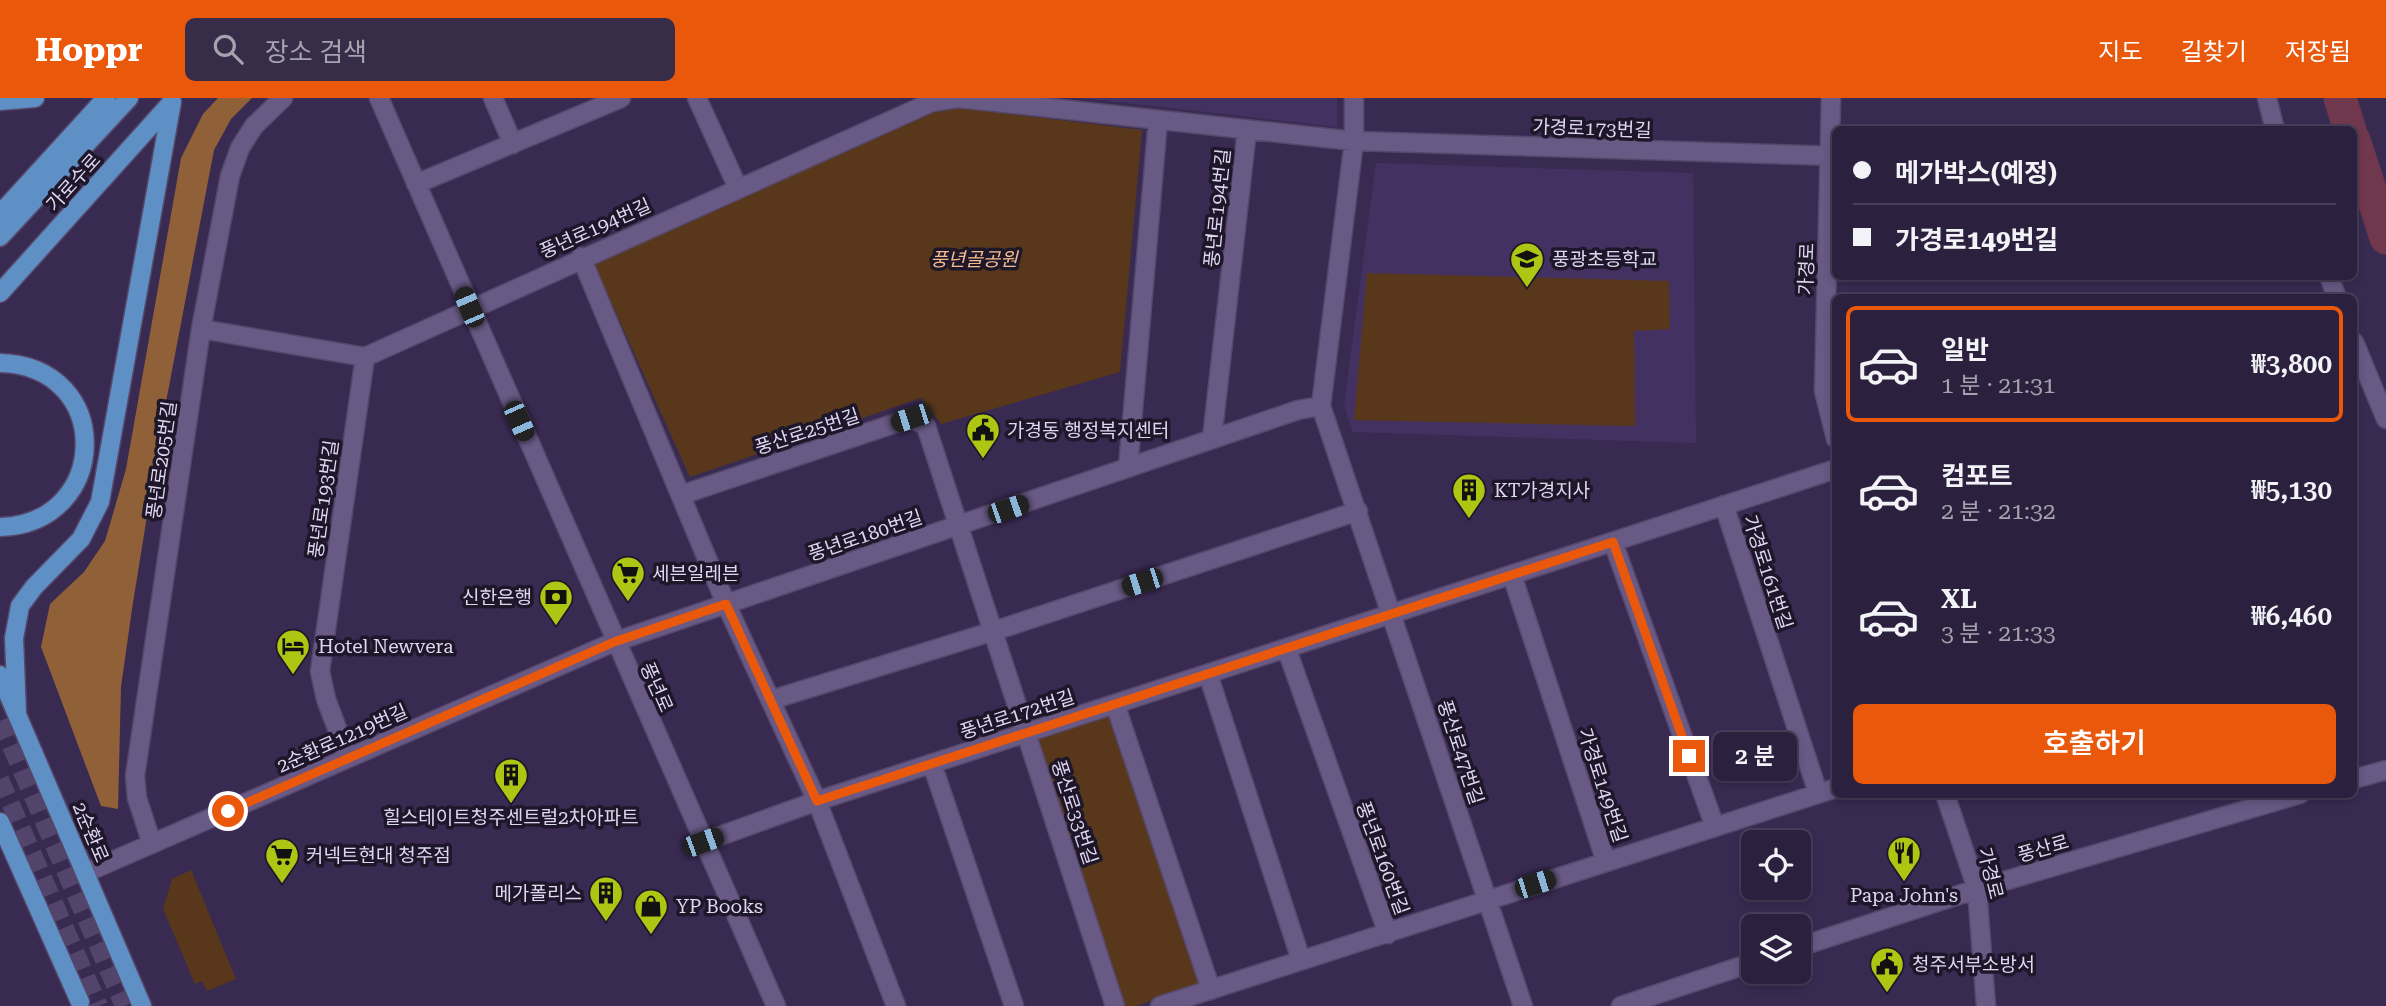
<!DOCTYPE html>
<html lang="ko">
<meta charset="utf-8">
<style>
:root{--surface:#2b203e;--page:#372d49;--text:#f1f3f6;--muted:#a6a3b0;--line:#473e58;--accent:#ea580c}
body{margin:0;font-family:"Roboto Serif","Noto Sans KR",serif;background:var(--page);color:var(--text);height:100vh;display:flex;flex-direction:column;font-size:26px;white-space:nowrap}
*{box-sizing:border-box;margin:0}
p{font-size:23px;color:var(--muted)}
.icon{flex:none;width:38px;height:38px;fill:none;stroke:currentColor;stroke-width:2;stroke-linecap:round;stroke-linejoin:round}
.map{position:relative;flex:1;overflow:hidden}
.drawer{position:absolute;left:1832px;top:196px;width:525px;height:504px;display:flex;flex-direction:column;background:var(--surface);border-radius:10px;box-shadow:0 4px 10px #0003,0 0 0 2px var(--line)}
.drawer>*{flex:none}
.banner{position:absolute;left:1832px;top:28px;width:525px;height:154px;border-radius:10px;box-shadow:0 4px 10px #0003,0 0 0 2px var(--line);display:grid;align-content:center;height:154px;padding:0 21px;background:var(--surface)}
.tools{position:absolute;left:1741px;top:732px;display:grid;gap:14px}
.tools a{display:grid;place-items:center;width:70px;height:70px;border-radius:10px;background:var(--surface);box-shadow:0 4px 10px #0003,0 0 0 2px var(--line);font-size:35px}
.end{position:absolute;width:32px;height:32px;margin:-16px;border:9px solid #ea580c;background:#fff;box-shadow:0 0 0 4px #fff}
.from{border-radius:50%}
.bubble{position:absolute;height:49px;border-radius:10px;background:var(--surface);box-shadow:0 4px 10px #0003,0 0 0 2px var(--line);font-size:23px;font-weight:600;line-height:49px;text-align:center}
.car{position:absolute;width:21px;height:42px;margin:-21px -10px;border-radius:9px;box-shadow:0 0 5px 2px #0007;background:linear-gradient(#222 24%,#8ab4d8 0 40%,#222 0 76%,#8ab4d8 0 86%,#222 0)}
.banner b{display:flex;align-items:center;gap:24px;height:66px;font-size:26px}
.banner b+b{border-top:2px solid var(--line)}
.banner i{width:18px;height:18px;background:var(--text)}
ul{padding:12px 0 0;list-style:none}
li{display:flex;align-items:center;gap:21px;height:116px;margin:0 14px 10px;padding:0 7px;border:4px solid transparent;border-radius:10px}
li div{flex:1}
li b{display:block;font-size:26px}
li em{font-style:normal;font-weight:600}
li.active{border-color:var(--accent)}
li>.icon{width:63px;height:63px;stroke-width:1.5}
.cta{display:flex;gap:14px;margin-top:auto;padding:14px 21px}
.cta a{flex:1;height:80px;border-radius:10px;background:var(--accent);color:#fff;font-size:28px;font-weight:600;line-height:80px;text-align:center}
header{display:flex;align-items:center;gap:42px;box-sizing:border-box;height:98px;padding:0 35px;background:var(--accent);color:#fff}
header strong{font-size:33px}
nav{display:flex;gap:38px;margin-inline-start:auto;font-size:24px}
.search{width:490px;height:63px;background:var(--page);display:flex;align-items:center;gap:18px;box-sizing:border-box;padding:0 24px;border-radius:10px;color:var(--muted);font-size:26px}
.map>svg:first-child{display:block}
</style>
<header>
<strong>Hoppr</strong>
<div class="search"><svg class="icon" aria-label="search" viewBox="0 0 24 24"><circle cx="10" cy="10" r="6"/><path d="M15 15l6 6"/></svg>장소 검색</div>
<nav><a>지도</a><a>길찾기</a><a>저장됨</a></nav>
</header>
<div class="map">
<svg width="2386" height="908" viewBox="0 0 2386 908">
<rect width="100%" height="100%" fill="#392a52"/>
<!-- built -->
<path fill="#433261" d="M 1082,0 L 1337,0 L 1337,29 Z
M 1376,65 L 1693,75 L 1696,345 L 1353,334 L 1344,307 Z"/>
<!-- green -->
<path fill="#58371b" d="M 959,10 L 1142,32 L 1120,274 L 941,326 L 921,300 L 690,379 L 594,166 L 932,15 Z
M 1367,175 L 1669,183 L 1670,231 L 1634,233 L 1635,328 L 1354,322 Z
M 1108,618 L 1200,886 L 1136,908 L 1124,908 L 1038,641 Z
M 191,772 L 236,881 L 207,893 L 202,883 L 195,886 L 163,811 L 172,781 Z"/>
<!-- forest -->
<path fill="#906039" d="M 218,0 L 252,0 L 231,21 L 214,52 L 162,325 L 132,511 L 121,589 L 118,711 L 101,708 L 41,549 L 50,506 L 84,474 L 105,443 L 126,371 L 181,60 L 203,16 Z"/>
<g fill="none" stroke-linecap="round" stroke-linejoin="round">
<!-- river -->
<path stroke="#70384c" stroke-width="33" d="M 2340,0 L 2350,32
M 2354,42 L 2386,140"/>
<!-- minor-tunnel -->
<path stroke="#52446a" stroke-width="18" stroke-dasharray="18 9" stroke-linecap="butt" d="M 0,623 L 124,908
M 0,681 L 99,908"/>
<!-- minor casing -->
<g stroke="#55486b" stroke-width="21">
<path id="minor" d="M 379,0 L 776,908
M 493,0 L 513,46
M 697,0 L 738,90
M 1354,0 L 1354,43 L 1321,308 L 1523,908
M 1831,0 L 1824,293 L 1836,341
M 2267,0 L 2275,32
M 416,86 L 621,0
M 581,159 L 726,506 L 817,703 L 896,908
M 2329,178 L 2337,200
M 201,231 L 365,259
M 2354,244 L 2386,321
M 365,259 L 932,4 L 958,0 L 1354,43 L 1836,58
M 1212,341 L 1247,32
M 1128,370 L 1158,22
M 681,397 L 911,320 L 926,328 L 1115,908
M 1724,407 L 1818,695
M 1613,444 L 1715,729
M 1512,477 L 1606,764
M 1287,552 L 1388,836
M 1208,576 L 1301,862
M 771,602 L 994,533 L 1358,413
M 1115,606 L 1211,892
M 348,660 L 326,601 L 320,573 L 365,259
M 932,666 L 1014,908
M 2354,681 L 2386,672
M 1945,696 L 1977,791 L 1986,908
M 703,744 L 817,703 L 1836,371
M 152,746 L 137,700 L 135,678 L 201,231 L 230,78 L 240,50 L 254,28 L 283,0
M 85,775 L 614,544 L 1298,312 L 1321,308
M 1799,849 L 1977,791 L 2300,696
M 1160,908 L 1836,690
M 1621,908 L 1754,864"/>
</g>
<!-- major casing -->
<g stroke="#55486b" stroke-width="21">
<path id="major" d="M 0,3 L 35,0
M 0,116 L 106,0
M 0,139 L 129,0
M 0,195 L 171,5
M 0,265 C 115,268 111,426 0,429
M 0,577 L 142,908
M 17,615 L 14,540 L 20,508 L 34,489 L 81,441 L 100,404 L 172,4
M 0,724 L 80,904"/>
</g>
<!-- minor -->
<use href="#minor" stroke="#685985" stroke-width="18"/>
<!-- major -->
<use href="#major" stroke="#5e90c5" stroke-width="18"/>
</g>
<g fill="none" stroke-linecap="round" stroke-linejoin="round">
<!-- route -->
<path stroke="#ea580c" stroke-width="9" d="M 228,713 L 614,544 L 726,506 L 817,703 L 1613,444 L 1689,658"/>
</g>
<!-- icons -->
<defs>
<g id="school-pin" transform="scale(1.75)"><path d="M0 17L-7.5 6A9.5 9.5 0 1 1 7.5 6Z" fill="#acc613" stroke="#1e172a"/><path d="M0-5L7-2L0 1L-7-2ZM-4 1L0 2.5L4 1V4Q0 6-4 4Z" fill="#111"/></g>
<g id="civic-pin" transform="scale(1.75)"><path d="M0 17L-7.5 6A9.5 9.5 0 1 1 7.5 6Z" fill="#acc613" stroke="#1e172a"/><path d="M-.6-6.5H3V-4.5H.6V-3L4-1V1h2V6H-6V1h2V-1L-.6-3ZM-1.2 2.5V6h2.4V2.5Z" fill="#111"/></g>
<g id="building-pin" transform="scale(1.75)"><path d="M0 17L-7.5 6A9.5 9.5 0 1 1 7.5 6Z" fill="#acc613" stroke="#1e172a"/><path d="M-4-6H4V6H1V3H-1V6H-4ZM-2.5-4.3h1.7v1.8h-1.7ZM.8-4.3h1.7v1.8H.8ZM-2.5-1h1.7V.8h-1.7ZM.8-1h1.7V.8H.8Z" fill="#111"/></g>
<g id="supermarket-pin" transform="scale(1.75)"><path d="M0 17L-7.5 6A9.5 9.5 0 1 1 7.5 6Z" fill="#acc613" stroke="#1e172a"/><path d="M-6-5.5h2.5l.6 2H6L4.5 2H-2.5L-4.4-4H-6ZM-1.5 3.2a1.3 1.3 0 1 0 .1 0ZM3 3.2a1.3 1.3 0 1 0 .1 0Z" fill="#111"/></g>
<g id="bank-pin" transform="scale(1.75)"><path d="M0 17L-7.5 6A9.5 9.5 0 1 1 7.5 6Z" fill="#acc613" stroke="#1e172a"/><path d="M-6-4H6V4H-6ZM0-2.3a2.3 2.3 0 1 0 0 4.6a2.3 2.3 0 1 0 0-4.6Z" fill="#111"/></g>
<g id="hotel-pin" transform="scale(1.75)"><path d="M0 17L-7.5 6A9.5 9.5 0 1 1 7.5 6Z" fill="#acc613" stroke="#1e172a"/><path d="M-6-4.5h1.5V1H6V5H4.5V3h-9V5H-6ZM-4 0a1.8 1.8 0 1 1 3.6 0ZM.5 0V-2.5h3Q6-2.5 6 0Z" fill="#111"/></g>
<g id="restaurant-pin" transform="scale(1.75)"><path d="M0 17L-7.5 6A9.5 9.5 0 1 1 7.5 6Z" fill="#acc613" stroke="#1e172a"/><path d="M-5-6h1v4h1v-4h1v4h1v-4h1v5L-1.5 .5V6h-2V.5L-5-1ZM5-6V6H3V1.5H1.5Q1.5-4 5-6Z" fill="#111"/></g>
<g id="shop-pin" transform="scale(1.75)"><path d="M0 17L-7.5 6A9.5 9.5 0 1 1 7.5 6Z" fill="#acc613" stroke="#1e172a"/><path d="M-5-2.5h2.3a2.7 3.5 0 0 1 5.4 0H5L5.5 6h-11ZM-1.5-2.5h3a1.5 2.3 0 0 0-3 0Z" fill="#111"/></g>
</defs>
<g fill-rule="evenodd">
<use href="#school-pin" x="1527" y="161"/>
<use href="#civic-pin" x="983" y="332"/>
<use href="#building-pin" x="1469" y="392"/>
<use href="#supermarket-pin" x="628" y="475"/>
<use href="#bank-pin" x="556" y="499"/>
<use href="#hotel-pin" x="293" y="548"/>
<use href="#building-pin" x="511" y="677"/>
<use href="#restaurant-pin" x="1904" y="755"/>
<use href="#supermarket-pin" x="282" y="757"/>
<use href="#building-pin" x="606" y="795"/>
<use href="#shop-pin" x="651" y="808"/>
<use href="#civic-pin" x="1887" y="866"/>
</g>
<g text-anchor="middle" stroke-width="7" stroke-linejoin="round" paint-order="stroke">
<!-- street labels -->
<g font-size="19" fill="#dfd7f1" stroke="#1e172a">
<text transform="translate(1592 30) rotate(2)" y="7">가경로173번길</text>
<text transform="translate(73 84) rotate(-48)" y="7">가로수로</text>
<text transform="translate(1217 110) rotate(-84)" y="7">풍년로194번길</text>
<text transform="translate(595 130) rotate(-24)" y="7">풍년로194번길</text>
<text transform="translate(1806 171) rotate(-88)" y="7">가경로</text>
<text transform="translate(807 333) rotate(-18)" y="7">풍산로25번길</text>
<text transform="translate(161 362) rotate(-82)" y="7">풍년로205번길</text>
<text transform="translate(323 401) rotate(-82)" y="7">풍년로193번길</text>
<text transform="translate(865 437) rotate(-19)" y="7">풍년로180번길</text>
<text transform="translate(1768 474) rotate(72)" y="7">가경로161번길</text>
<text transform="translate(657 589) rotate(66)" y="7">풍년로</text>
<text transform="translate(1017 616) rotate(-18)" y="7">풍년로172번길</text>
<text transform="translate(342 640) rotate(-24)" y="7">2순환로1219번길</text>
<text transform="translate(1461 654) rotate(72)" y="7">풍산로47번길</text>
<text transform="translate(1603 687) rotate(72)" y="7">가경로149번길</text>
<text transform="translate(1075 714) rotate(72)" y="7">풍산로33번길</text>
<text transform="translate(91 734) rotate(67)" y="7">2순환로</text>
<text transform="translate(2043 750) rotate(-16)" y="7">풍산로</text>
<text transform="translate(1383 760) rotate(70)" y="7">풍년로160번길</text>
<text transform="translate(1991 775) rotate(76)" y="7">가경로</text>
</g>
<!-- park labels -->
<g font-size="19" font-style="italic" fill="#f5bb8e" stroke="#1e172a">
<text x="974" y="168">풍년골공원</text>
</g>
<!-- poi labels -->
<g font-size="19" fill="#dfd7f1" stroke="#1e172a" text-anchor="start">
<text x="1552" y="168">풍광초등학교</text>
<text x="1007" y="339">가경동 행정복지센터</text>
<text x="1494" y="399">KT가경지사</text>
<text x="652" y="482">세븐일레븐</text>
<text x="532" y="506" text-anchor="end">신한은행</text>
<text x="318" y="555">Hotel Newvera</text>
<text x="511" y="726" text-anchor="middle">힐스테이트청주센트럴2차아파트</text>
<text x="306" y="764">커넥트현대 청주점</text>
<text x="582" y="802" text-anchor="end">메가폴리스</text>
<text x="1904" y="804" text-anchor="middle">Papa John's</text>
<text x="676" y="815">YP Books</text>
<text x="1912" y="873">청주서부소방서</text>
</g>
</g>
</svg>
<div class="tools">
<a><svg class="icon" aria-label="locate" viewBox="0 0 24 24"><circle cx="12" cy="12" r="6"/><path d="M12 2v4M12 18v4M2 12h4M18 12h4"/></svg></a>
<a><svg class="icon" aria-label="layers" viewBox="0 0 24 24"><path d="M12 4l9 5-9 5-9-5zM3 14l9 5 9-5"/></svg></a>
</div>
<i class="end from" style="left:228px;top:713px"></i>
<i class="end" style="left:1689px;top:658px"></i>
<div class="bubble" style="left:1713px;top:634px;width:84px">2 분</div>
<i class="car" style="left:469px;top:209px;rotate:337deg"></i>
<i class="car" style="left:911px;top:320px;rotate:252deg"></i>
<i class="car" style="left:519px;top:323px;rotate:156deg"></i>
<i class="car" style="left:1008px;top:411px;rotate:71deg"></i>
<i class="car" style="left:1142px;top:484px;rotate:252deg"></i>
<i class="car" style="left:703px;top:744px;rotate:70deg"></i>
<i class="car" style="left:1535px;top:786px;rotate:72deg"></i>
<div class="banner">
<b><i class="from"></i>메가박스(예정)</b>
<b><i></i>가경로149번길</b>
</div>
<section class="drawer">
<ul>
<li class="active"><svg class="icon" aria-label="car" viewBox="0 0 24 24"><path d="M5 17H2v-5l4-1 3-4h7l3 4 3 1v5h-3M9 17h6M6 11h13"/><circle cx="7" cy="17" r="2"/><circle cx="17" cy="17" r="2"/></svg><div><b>일반</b><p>1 분 · 21:31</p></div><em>₩3,800</em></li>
<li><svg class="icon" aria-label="car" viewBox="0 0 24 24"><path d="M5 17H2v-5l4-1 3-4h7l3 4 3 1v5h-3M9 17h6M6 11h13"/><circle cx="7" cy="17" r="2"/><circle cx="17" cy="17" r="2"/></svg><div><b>컴포트</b><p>2 분 · 21:32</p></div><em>₩5,130</em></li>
<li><svg class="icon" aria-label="car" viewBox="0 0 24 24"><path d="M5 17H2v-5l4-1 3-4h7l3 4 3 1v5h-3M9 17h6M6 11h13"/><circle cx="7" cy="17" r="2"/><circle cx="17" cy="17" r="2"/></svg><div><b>XL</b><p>3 분 · 21:33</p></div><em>₩6,460</em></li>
</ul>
<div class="cta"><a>호출하기</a></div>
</section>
</div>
